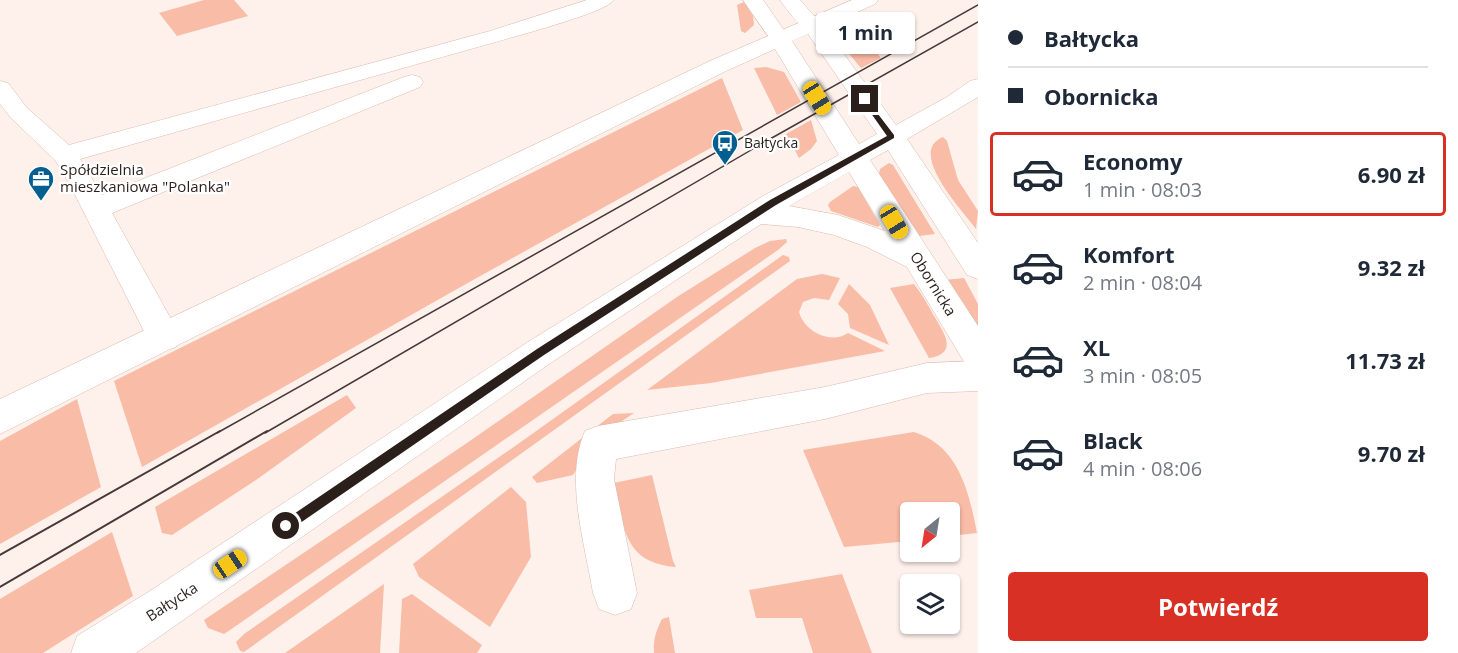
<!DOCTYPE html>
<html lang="pl">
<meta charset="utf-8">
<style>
:root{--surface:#fff;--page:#f6f6f7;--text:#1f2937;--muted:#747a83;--line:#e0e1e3;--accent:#d93025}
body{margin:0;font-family:"Open Sans",sans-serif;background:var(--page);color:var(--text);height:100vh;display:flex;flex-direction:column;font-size:22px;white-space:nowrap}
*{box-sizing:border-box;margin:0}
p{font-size:20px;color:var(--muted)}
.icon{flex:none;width:33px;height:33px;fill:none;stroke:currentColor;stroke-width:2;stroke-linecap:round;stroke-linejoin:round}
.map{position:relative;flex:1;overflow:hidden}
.side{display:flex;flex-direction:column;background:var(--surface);width:480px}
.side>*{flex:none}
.top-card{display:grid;align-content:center;height:132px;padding:0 30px;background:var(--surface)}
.needle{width:39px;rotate:210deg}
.fabs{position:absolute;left:900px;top:502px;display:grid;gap:12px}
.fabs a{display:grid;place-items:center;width:60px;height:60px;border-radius:6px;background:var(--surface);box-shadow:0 2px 4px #0004;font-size:30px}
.end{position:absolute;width:27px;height:27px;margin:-14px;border:8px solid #2b1f1b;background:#fff;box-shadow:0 0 0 3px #fff}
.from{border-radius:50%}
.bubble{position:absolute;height:42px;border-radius:6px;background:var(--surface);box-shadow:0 2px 4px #0004;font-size:20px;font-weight:700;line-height:42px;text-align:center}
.car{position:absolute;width:18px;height:36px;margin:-18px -9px;border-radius:8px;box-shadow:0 0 4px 2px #0007;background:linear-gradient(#f5c518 24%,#345 0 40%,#f5c518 0 76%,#345 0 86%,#f5c518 0)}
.top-card b{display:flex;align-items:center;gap:21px;height:57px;font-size:22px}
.top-card b+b{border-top:2px solid var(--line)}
.top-card i{width:15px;height:15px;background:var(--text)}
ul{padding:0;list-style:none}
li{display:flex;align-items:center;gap:18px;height:84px;margin:0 12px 9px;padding:0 18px;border:3px solid transparent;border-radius:6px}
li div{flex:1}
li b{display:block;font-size:22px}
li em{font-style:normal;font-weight:700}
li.current{border-color:var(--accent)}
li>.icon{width:54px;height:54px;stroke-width:1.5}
.primary-button{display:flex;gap:12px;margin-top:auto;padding:12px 30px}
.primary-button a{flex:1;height:69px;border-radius:6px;background:var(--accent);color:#fff;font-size:24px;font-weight:700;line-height:69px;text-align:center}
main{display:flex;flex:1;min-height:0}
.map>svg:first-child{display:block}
</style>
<main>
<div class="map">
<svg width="978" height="653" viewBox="0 0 978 653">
<rect width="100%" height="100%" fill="#fef0eb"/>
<!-- green -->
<path fill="#f8bca7" d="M 204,0 L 234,0 L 248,16 L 177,36 L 159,13 Z
M 744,2 L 753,16 L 754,25 L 745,33 L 741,31 L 737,5 Z
M 854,23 L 881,58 L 861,68 C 852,57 839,46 845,31 Z
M 766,67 L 784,72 L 801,102 L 777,115 L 754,68 Z
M 722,78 L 743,130 L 473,280 L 142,467 L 114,381 Z
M 811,120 L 817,141 L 811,149 L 799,158 L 786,134 Z
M 943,137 L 947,141 L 958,180 L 978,211 L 976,229 C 963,211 906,152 943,137 Z
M 889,163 L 893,165 L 935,234 L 919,236 L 879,174 L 880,169 Z
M 853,186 L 858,187 L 880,225 L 878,227 L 831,211 L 828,205 L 830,202 Z
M 786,239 L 787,242 L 778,250 L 230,630 L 224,634 L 208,628 L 204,620 L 464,445 L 677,297 L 755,248 L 770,241 Z
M 783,255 L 789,257 L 790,261 L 244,652 L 240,651 L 236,642 L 244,634 L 518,444 Z
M 822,274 L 840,278 L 829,300 L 814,298 L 803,302 L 799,312 C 804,331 830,345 848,333 L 885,351 L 711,383 L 647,390 L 797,279 Z
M 964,278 L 978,304 L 978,330 L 945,280 Z
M 849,284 L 870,305 L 889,345 L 850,328 L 848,314 L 838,304 Z
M 914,284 C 922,294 928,305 934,316 C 944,333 959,353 929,358 L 890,288 Z
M 347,395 L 356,408 L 256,480 L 172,535 L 162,533 L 155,507 Z
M 77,399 L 101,487 L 0,544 L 0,441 Z
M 634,413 L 598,437 L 573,475 L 537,483 L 532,477 L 613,414 Z
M 914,432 C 959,446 969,492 977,533 L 950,536 L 950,513 L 910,513 L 910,541 L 844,547 L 803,450 Z
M 652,475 L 673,561 L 676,567 C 622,563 624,525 614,483 Z
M 511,487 L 526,502 L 531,557 L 490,627 L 419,577 L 413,564 Z
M 112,532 L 133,596 L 43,653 L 0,653 L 0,599 Z
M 842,574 L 872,653 L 813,653 L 802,618 L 756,618 L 749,590 Z
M 384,584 L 380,653 L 285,653 Z
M 412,594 L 482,645 L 477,653 L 399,653 L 402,599 Z
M 669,617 L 675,653 L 654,653 C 653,640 656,631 662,619 Z"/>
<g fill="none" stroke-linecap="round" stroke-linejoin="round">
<!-- minor casing -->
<g stroke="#dbbaaf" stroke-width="1">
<path id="minor" d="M 587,0 L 614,0 C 606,11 547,27 531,32 L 80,159 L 102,195 L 404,77 L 412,75 L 420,77 L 423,82 L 420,87 L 112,213 L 181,337 L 176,347 L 164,351 L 152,347 L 69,183 L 55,160 L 11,118 L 0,104 L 0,81 L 8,83 L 27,108 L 69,145 L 490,31 Z
M 743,0 L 763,0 L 790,39 L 787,43 L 780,45 L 773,43 Z
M 780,0 L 800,0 L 822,25 L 819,29 C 802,34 790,13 780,0 Z
M 978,361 L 978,391 L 927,393 L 825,419 L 616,459 L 614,479 L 637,593 L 631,609 L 615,615 L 599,609 L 593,593 C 585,544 564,478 585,431 L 598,426 L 825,387 L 927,363 Z"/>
</g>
<!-- major casing -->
<g stroke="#dbbaaf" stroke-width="1">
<path id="major" d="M 852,0 L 878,0 L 875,4 L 824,27 L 896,125 L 947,97 L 970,81 L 978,79 L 978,97 L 907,139 L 978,243 L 978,279 L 967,275 L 888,150 L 870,160 L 978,326 L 978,370 L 966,365 L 907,267 L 867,247 L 834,235 L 798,227 L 761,224 L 552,362 L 136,653 L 71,653 L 77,636 L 150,591 L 528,342 L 763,196 L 839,155 L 775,49 L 726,71 L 0,434 L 0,399 L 710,61 ZM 808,34 L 877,134 L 859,144 L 792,41 ZM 849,172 L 885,231 L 838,215 L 789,206 Z"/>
</g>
<!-- minor -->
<use href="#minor" fill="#fff" fill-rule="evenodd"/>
<!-- major -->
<use href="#major" fill="#fff" fill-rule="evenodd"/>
<!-- tram-far1 -->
<path stroke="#463a36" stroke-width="1.5" d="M 217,433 L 978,5
M 265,433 L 770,139 L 978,22"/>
<!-- tram -->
<path stroke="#463a36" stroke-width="2" d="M 0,555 L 220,431
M 0,587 L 267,431"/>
</g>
<!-- route -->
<path fill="#2b1f1b" d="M 865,97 L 894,135 L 894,138 L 776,205 L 544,355 L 290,530 L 282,530 L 282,522 L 537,349 L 770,200 L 887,136 L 861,99 Z"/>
<!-- icons -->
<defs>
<g id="bus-pin" transform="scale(1.35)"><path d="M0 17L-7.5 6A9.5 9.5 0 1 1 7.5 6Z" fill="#035f90" stroke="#fff"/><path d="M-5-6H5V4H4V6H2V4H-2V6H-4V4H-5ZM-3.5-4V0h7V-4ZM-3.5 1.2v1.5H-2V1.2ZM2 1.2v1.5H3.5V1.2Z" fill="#fff"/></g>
<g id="office-pin" transform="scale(1.35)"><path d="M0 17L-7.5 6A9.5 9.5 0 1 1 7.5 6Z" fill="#035f90" stroke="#fff"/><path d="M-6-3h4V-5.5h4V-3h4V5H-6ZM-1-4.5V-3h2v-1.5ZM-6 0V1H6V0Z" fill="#fff"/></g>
</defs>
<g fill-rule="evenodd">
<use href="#bus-pin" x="725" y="143"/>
<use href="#office-pin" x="41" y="179"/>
</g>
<g text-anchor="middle" stroke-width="4.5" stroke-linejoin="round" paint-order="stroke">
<!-- far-poi labels -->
<g font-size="14" fill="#2b1f1b" stroke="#fff" text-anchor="start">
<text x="744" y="148">Bałtycka</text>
</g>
<!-- poi labels -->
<g font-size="15" fill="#2b1f1b" stroke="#fff" text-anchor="start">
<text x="60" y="175">Spółdzielnia<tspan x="60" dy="17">mieszkaniowa "Polanka"</tspan></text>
</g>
<!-- street labels -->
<g font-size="15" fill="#2b1f1b" stroke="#fff">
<text transform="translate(933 284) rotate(58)" y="5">Obornicka</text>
<text transform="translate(172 602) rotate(-33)" y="5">Bałtycka</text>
</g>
</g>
</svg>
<div class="fabs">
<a><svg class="needle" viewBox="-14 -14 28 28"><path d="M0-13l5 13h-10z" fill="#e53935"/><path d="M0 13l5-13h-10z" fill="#747a83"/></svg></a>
<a><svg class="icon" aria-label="layers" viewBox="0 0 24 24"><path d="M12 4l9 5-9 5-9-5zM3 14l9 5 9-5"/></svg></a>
</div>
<i class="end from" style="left:286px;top:526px"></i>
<i class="end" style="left:865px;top:99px"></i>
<div class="bubble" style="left:816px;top:12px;width:99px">1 min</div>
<i class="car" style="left:817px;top:98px;rotate:148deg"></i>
<i class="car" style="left:894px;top:222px;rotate:149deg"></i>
<i class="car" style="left:230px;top:564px;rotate:56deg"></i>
</div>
<section class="side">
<div class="top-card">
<b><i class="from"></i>Bałtycka</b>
<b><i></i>Obornicka</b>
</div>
<ul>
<li class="current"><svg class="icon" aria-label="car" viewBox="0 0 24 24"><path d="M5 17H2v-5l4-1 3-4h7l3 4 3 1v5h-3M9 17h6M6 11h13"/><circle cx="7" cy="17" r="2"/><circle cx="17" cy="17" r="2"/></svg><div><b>Economy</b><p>1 min · 08:03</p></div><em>6.90 zł</em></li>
<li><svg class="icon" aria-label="car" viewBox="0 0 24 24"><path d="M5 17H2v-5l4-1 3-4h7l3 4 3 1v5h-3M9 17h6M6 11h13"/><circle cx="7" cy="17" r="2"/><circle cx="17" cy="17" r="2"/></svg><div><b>Komfort</b><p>2 min · 08:04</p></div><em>9.32 zł</em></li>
<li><svg class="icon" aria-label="car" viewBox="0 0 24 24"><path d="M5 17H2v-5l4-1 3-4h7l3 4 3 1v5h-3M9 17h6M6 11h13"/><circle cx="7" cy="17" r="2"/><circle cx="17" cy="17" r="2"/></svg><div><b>XL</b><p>3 min · 08:05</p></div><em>11.73 zł</em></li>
<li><svg class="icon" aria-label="car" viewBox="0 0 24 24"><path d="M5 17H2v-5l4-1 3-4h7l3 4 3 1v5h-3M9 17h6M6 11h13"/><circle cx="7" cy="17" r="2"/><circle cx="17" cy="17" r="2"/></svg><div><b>Black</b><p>4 min · 08:06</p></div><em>9.70 zł</em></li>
</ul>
<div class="primary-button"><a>Potwierdź</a></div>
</section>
</main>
